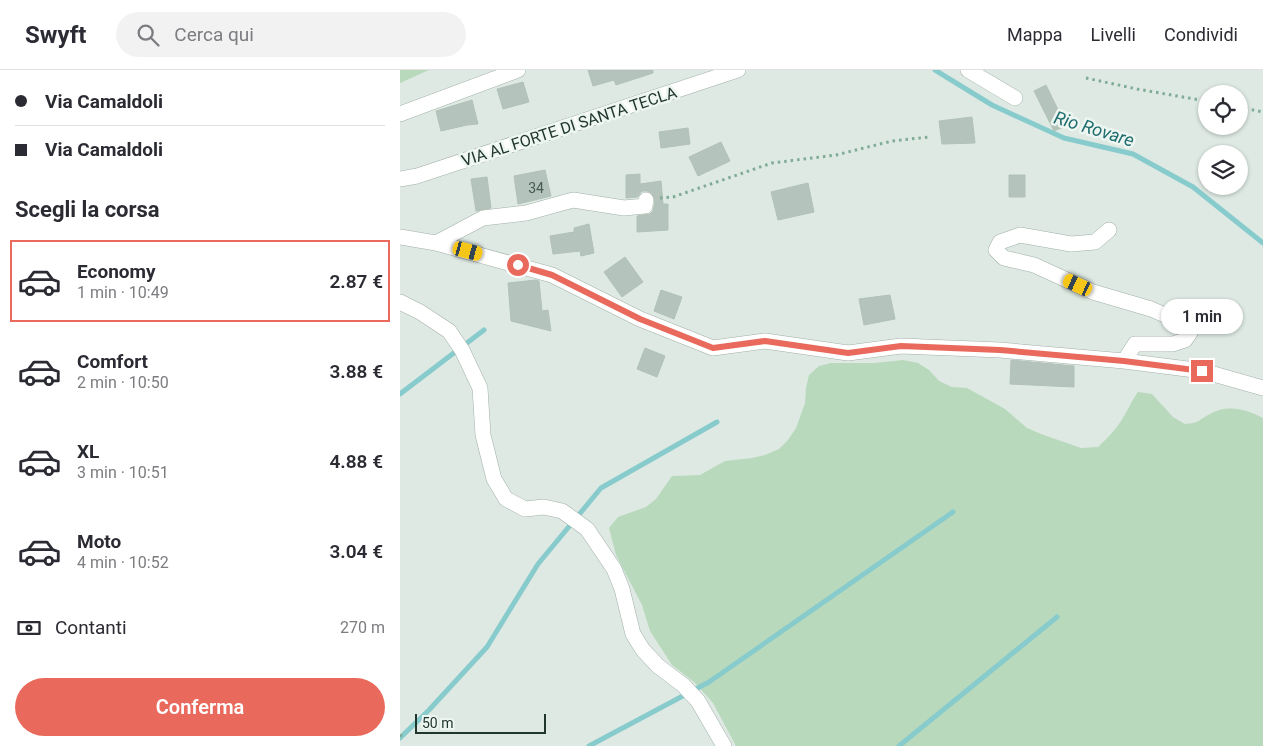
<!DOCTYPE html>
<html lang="it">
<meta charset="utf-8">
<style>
:root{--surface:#fff;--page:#f2f2f3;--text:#2b2b33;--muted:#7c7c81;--line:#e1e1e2;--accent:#e96a5c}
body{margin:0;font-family:Roboto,sans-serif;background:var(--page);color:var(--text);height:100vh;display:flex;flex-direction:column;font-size:19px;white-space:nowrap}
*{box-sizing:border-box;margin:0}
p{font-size:16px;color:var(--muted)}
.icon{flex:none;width:28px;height:28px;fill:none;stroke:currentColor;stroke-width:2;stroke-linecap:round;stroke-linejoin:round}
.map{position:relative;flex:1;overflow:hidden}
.side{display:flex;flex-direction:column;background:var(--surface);width:400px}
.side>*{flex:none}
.top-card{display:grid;align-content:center;height:110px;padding:0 15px;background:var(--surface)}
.fabs{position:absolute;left:798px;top:15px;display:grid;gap:10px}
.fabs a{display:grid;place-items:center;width:50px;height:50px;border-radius:50%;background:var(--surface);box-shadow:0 1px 4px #0004;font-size:25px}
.scale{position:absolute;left:15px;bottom:12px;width:131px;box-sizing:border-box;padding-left:5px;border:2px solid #21372e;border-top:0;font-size:14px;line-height:18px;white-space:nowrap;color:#21372e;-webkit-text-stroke:4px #eef6f1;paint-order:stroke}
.end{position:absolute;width:22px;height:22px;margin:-11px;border:6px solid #e96a5c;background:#fff;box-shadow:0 0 0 2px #fff}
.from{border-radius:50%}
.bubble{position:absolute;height:35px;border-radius:18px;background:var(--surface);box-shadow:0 1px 4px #0004;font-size:16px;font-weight:600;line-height:35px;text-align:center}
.car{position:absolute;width:15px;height:30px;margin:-15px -8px;border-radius:6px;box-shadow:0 0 4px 1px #0007;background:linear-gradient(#f5c518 24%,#345 0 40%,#f5c518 0 76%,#345 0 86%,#f5c518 0)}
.top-card b{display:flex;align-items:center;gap:18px;height:48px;font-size:19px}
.top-card b+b{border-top:1px solid var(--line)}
.top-card i{width:12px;height:12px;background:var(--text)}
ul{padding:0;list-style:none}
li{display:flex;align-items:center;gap:15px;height:82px;margin:0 10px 8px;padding:0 5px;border:2px solid transparent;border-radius:0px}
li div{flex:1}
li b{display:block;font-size:19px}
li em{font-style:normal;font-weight:600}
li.on{border-color:var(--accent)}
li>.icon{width:45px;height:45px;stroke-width:1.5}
h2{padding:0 15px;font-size:22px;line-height:60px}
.pay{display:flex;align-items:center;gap:12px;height:55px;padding:0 15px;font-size:19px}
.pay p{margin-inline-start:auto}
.cta{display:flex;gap:10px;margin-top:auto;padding:10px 15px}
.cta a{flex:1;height:58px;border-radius:30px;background:var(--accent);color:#fff;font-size:20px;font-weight:600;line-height:58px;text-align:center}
header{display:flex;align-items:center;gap:30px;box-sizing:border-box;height:70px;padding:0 25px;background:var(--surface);border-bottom:1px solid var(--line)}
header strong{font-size:24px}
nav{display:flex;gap:28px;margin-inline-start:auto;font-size:18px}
.search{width:350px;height:45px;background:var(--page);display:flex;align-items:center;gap:12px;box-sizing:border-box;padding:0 18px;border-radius:28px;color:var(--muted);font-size:19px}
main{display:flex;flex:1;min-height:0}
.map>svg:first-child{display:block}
</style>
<header>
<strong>Swyft</strong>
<div class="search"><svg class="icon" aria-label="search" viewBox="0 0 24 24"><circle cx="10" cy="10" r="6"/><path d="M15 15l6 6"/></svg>Cerca qui</div>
<nav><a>Mappa</a><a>Livelli</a><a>Condividi</a></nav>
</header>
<main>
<section class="side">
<div class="top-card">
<b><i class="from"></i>Via Camaldoli</b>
<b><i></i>Via Camaldoli</b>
</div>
<h2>Scegli la corsa</h2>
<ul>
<li class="on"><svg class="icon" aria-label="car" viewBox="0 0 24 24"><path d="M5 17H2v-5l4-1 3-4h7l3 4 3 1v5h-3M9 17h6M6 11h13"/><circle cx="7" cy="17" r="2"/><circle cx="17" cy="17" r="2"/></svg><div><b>Economy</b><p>1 min · 10:49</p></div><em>2.87 €</em></li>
<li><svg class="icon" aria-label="car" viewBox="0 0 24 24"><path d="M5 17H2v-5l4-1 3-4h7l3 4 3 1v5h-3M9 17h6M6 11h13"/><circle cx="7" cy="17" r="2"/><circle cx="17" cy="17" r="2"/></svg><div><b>Comfort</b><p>2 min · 10:50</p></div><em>3.88 €</em></li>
<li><svg class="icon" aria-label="car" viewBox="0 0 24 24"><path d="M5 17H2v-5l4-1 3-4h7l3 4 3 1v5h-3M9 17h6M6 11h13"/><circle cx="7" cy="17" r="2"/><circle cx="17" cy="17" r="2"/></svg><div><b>XL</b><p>3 min · 10:51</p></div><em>4.88 €</em></li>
<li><svg class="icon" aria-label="car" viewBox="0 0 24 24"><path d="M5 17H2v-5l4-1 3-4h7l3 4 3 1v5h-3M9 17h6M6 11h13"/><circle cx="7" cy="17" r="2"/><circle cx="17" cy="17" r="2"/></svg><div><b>Moto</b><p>4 min · 10:52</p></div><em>3.04 €</em></li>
</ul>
<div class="pay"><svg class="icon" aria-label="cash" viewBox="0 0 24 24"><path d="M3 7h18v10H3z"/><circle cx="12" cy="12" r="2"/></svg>Contanti<p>270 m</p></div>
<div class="cta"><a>Conferma</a></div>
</section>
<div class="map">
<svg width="863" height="676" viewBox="0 0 863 676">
<rect width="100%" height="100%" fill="#dee9e3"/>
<!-- green -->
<path fill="#b8d9bc" d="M 0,0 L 29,0 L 0,13 Z
M 503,290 L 518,293 L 529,300 L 539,311 L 552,317 L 567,318 L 605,339 L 627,358 L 641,364 L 681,378 L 698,377 C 708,368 717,358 724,346 C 729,338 732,330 738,322 L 752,324 L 773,347 L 785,354 C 800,353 798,350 810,344 C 827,334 846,339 863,348 L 863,676 L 336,676 L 313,633 L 294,612 L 272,595 L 250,561 L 242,535 L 216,485 L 209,458 L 218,447 L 246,437 L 256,429 L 272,406 L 300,405 L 325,391 L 352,388 L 365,385 L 379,379 L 388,370 L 396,358 L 405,333 L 406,318 L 409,305 L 419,296 L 431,293 L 474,293 Z"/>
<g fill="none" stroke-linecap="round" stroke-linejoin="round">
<!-- stream -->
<path stroke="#88cbcc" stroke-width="5" d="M 535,0 L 592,35 L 664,68 L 733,84 L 793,117 L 863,173
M 0,324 L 84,260
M 0,668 L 29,640 L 87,577 L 138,494 L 201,418 L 317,352
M 189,676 L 309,612 L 553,442
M 499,676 L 657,547"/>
</g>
<!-- building -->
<path fill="#b4c3bb" stroke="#b1c2b8" d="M 188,0 L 253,0 L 253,3 L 216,15 L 214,10 L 193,16 Z
M 123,12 L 129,32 L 103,39 L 97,19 Z
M 646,15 L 666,56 L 654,61 L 634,21 Z
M 72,30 L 78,54 L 67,55 L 41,61 L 36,41 Z
M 572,47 L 575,73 L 542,74 L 539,51 Z
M 288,58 L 290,74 L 261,78 L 259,62 Z
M 321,72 L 330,91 L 298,106 L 289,87 Z
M 145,100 L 151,126 L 118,134 L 114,106 Z
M 240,104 L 240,114 L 261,111 L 263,134 L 268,134 L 268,160 L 237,162 L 237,146 L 250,144 L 253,141 L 255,132 L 252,123 L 247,121 L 242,121 L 237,127 L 226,128 L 226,105 Z
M 609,105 L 625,105 L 625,127 L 609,127 Z
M 87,107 L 91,138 L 76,141 L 71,109 Z
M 408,113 L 414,142 L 378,150 L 371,122 Z
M 189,154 L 194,183 L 181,186 L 180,181 L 153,184 L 150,166 L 174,162 L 174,158 Z
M 225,187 L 243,212 L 222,227 L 204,202 Z
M 136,210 L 139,211 L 142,241 L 148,240 L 151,261 L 111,251 L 108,213 Z
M 261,220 L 282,227 L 274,249 L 254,241 Z
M 490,225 L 495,249 L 464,255 L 459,229 Z
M 245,278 L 265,286 L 257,307 L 237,299 Z
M 611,290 L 674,296 L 674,317 L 610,314 Z"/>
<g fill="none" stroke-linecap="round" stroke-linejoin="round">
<!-- street casing -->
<g stroke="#a2b0a9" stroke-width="16">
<path id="street" d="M 568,0 L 615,28
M 0,44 L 118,0
M 0,109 L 17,106 L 338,0
M 709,160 L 695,172 L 671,174 L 620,165 L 600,172 L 596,180 L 604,188 L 634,195 L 693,222 L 751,239 L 783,253 L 790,263 L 785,270 L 773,274 L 735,274 L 724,291
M 0,167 L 36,173 L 152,205 L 240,249 L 313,278 L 365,271 L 448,283 L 501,276 L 600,280 L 724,291 L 803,301 L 863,318
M 36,173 L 83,148 L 126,143 L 173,130 L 224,138 L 245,136 L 246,130
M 0,232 L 20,242 L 49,261 L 62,280 L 80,318 L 83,365 L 94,409 L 106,429 L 125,439 L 144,437 L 162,441 L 187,459 L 214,499 L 222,519 L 233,564 L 243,580 L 258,596 L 283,615 L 298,631 L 324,676"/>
</g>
<!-- path -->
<path stroke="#80ab97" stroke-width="3" stroke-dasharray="2.5 4" stroke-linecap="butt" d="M 686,8 L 737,19 L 806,31
M 839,37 L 863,42
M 260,128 L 273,127 L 372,93 L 436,85 L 492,71 L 529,67
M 0,665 L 2,666"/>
<!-- street -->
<use href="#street" stroke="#fff" stroke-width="15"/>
</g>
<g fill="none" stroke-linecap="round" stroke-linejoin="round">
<!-- route -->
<path stroke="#e96a5c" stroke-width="6" d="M 118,195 L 152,205 L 240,249 L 313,278 L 365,271 L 448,283 L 501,276 L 600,280 L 724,291 L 802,301"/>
</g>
<g text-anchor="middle" stroke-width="5" stroke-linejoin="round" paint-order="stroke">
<!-- number labels -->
<g font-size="14" fill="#465a51">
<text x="136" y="123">34</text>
</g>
<!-- street labels -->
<g font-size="16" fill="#21372e" stroke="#eef6f1">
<text transform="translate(169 56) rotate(-18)" y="6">VIA AL FORTE DI SANTA TECLA</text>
</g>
<!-- water labels -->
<g font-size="18" font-style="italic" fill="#1f6d6f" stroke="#eef6f1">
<text transform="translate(694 59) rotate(17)" y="6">Rio Rovare</text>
</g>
</g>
</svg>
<div class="fabs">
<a><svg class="icon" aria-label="locate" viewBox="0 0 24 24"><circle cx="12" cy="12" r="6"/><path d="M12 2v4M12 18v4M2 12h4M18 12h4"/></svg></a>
<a><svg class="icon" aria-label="layers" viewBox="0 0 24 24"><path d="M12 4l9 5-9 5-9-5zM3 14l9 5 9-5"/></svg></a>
</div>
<div class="scale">50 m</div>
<i class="end from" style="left:118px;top:195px"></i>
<i class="end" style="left:802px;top:301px"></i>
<div class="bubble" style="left:761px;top:229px;width:82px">1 min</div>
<i class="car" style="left:68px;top:181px;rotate:105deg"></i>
<i class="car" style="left:678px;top:215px;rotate:295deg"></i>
</div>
</main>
